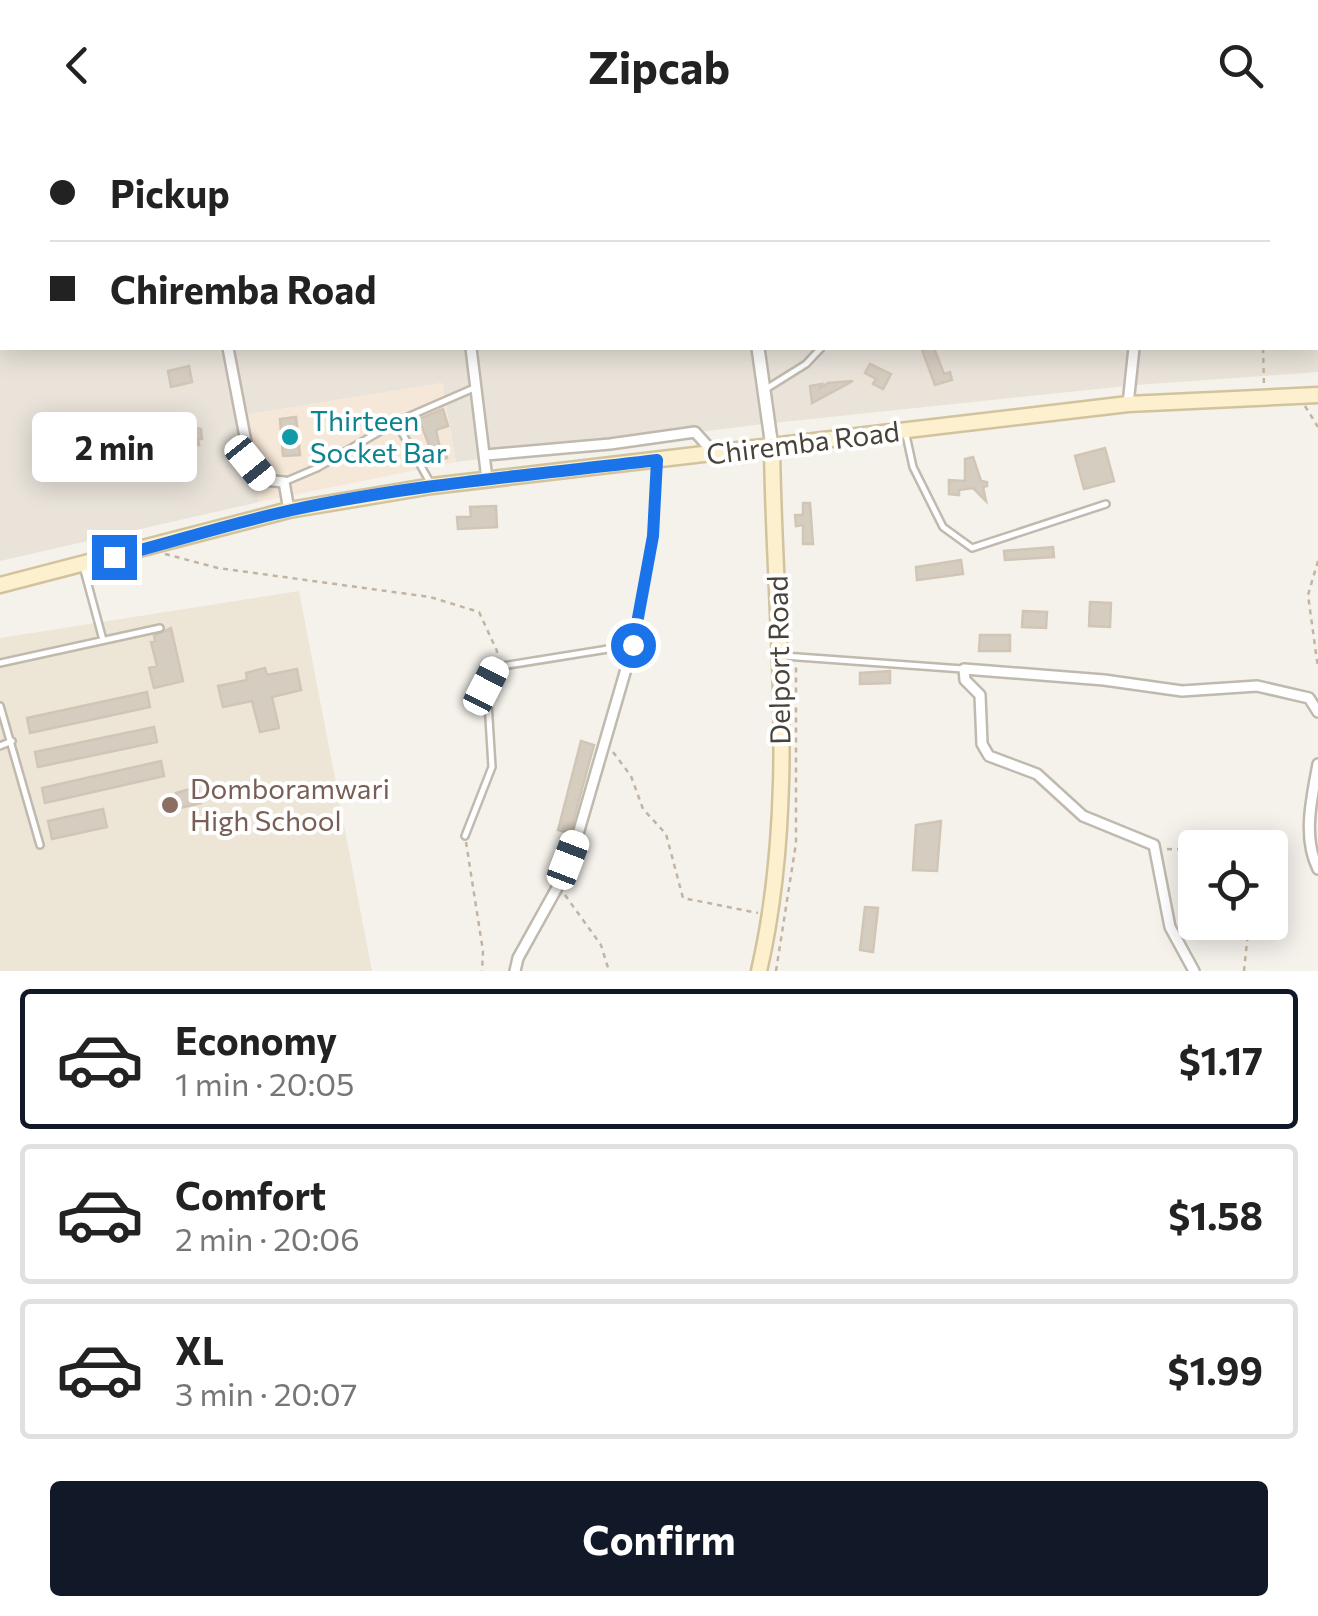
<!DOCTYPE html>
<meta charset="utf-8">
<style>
:root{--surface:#fff;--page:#f6f6f6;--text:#222;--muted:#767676;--line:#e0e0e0;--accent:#111827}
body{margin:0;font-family:Commissioner,sans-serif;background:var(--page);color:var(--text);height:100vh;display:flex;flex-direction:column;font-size:38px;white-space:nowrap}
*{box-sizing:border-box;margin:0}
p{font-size:32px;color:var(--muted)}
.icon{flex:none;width:55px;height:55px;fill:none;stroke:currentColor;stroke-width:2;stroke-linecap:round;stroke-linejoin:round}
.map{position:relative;height:841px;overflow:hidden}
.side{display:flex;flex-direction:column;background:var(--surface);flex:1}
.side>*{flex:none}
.guide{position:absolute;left:0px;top:0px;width:1320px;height:220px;box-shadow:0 5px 25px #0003;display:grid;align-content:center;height:220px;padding:0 50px;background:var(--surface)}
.buttons{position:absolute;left:1178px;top:700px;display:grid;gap:20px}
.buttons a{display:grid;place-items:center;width:110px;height:110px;border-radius:10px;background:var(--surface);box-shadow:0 5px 25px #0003;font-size:50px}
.end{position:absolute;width:45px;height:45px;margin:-22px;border:12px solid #1a73e8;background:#fff;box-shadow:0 0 0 5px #fff}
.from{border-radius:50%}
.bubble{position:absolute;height:70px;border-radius:10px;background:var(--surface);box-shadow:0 5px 25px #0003;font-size:32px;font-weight:700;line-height:70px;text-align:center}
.car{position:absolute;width:30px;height:60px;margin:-30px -15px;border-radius:12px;box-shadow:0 0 8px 2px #0007;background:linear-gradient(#fff 24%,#345 0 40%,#fff 0 76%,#345 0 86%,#fff 0)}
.guide b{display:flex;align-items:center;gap:35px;height:95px;font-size:38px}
.guide b+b{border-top:2px solid var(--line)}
.guide i{width:25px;height:25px;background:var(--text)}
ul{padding:18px 0 0;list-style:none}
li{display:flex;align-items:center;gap:30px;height:140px;margin:0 20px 15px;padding:0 30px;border:5px solid var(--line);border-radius:10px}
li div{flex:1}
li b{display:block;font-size:38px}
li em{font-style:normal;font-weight:700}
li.on{border-color:var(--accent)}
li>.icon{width:90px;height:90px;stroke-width:1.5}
.button{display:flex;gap:20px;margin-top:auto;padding:20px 50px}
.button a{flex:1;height:115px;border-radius:10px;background:var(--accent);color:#fff;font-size:40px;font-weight:700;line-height:115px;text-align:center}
header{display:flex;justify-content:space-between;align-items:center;height:130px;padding:0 50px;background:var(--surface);font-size:45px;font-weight:700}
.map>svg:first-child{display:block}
</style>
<header><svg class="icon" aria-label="back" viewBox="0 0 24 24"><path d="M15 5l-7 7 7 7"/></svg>Zipcab<svg class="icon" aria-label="search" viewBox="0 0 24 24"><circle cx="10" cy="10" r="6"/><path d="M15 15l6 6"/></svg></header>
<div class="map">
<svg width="1318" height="841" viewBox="0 0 1318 841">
<rect width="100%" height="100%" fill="#f5f2ec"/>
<!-- residential -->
<path fill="#e9e3da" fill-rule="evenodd" d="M 0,0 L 1318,0 L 1318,242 L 1136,255 L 773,293 L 456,332 L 442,253 L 245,285 L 259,372 L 0,431 ZM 2,2 L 1318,2 L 1318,218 L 2,218 Z"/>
<!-- commercial -->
<path fill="#f5e8d8" d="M 442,253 L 456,332 L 259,372 L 244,285 Z"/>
<!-- education -->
<path fill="#ede6d6" d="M 299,461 L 372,841 L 0,841 L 0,508 Z"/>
<!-- building -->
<path fill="#d6cdc1" stroke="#d1c5b5" stroke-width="2.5" d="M 934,218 L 944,244 L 950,242 L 952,250 L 935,255 L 922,220 Z
M 870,234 L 891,244 L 883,259 L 873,254 L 876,249 L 865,243 Z
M 189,236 L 192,252 L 171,257 L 168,241 Z
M 853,251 L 812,273 L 810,256 L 822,254 L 820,258 L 828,253 Z
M 443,279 L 448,296 L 436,300 L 440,318 L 445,317 L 447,328 L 435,331 L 419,289 Z
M 193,287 L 194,298 L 201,299 L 202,309 L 198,309 L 199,315 L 186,316 L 184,297 L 175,298 L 174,290 Z
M 296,287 L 300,325 L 283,326 L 280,289 Z
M 1105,318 L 1114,351 L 1084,359 L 1075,326 Z
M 973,327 L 981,351 L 987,352 L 987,356 L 983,357 L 986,371 L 973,358 L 959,360 L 959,365 L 949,364 L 949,350 L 965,351 L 965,329 Z
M 803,373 L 810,373 L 813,414 L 803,414 L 803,395 L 796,396 L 795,385 L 803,385 Z
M 496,376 L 497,397 L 458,399 L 457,387 L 471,387 L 470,377 Z
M 1053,417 L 1054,427 L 1005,430 L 1004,421 Z
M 961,430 L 963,444 L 917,450 L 916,437 Z
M 1090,472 L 1111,473 L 1110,497 L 1089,496 Z
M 1023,481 L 1047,482 L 1046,498 L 1022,497 Z
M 171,498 L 183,551 L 154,558 L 149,538 L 157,536 L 151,512 L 155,511 L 154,506 Z
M 980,505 L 1010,505 L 1010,521 L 979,521 Z
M 265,538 L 267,545 L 297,539 L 301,560 L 272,567 L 279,598 L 260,602 L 252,571 L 223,577 L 218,556 L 247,550 L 246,543 Z
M 890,541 L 890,553 L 860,554 L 860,543 Z
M 147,562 L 150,577 L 30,603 L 27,588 Z
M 154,597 L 157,612 L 38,637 L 35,622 Z
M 581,611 L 594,615 L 570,703 L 558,700 Z
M 161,631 L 164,646 L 45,673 L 42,658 Z
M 198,657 L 201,673 L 180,678 L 176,663 Z
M 103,679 L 107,697 L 52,709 L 48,691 Z
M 941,691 L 937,741 L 913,740 L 916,695 Z
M 865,777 L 878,778 L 873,822 L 860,820 Z"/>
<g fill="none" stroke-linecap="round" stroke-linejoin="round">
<!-- service casing -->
<g stroke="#c0b9ae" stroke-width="10">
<path id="service" d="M 968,0 L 968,2
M 596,2 L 606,0
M 1056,2 L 1056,0
M 766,259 L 806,234 L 821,218
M 396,292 L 431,354
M 906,305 L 913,337 L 943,397 L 972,418 L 1106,374
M 284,352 L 317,338 L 396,292 L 474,258
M 83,436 L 103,510
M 784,526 L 963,539
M 0,533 L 160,498
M 0,576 L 40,715
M 0,616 L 12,611
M 465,706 L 492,637 L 487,556 L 496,537 L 633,515 L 653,406 L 657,333"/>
</g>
<!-- minor casing -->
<g stroke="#c0b9ae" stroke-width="14">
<path id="minor" d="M 183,0 L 184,2
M 419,0 L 420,2
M 843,2 L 844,0
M 1117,2 L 1118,0
M 228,218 L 250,333 L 264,350 L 284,352 L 289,380
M 471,218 L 487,349
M 1128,274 L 1134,218
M 486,325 L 610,314 L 695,302 L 713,322
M 1318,634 C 1312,667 1302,707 1318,739
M 515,841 L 518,828 L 558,756 L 578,704 L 633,515
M 1194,841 L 1170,797 L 1154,715 L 1083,686 L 1037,644 L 989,626 L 982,614 L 980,565 L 965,550 L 964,539 L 1104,550 L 1182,561 L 1257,556 L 1309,568 L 1318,582"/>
</g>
<!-- tertiary casing -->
<g stroke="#c0b9ae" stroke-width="16">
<path id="tertiary" d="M 722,0 L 722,2
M 758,218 L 772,317"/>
</g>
<!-- secondary casing -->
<g stroke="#d3c39d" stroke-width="19">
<path id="secondary" d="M 0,455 L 289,380 L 432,356 L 1128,274 L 1318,265
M 759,841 C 799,668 774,492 772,317"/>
</g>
<!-- path -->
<path stroke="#c2b4a0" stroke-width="2.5" stroke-dasharray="5 5" stroke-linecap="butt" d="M 900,0 L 900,2
M 1241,0 L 1250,2
M 1297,0 L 1297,2
M 1318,37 L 1318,38
M 1263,218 L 1264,256
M 1305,276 L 1318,297
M 165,424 L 218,438 L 430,467 L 479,482 L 497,521 L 496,530
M 1318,431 L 1308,465 L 1318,538
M 613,622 L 631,646 L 643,679 L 666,704 L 683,768 L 758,783
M 466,712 L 483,821 L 482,841
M 1167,719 L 1195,720
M 565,765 L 601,815 L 609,841
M 776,841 L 796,713 L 796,534
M 1244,841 L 1249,792"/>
<!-- service -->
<use href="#service" stroke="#fff" stroke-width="5"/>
<!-- minor -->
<use href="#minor" stroke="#fff" stroke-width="9"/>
<!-- tertiary -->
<use href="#tertiary" stroke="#fff" stroke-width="11"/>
<!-- secondary -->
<use href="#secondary" stroke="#fdf0ce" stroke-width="14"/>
</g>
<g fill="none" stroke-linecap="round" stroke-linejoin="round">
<!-- route -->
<path stroke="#1a73e8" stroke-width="12" d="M 114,427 C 173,412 232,393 292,380 C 412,354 535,345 657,330 L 653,406 L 633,515"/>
</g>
<!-- markers -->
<circle fill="#0f9aa8" stroke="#fff" stroke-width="4" cx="290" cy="307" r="10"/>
<circle fill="#8d6e63" stroke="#fff" stroke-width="4" cx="170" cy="675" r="10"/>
<g text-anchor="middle" stroke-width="8" stroke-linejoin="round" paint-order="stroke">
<!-- culture labels -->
<g font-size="28" fill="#0d838f" stroke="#fff" text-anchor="start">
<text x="310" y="301">Thirteen<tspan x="310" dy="32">Socket Bar</tspan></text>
</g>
<!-- street labels -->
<g font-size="28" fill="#494239" stroke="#fff">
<text transform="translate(803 313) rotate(-7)" y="10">Chiremba Road</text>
<text transform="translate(779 530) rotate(-91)" y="10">Delport Road</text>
</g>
<!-- education labels -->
<g font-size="28" fill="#785e54" stroke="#fff" text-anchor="start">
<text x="190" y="669">Domboramwari<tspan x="190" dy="32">High School</tspan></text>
</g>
</g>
</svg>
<div class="buttons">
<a><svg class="icon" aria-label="locate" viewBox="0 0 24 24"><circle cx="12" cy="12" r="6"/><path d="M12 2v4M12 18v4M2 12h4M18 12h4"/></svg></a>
</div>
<i class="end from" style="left:633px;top:515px"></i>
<i class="end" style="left:114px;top:427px"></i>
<div class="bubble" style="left:32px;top:282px;width:165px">2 min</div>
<i class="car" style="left:250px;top:333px;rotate:141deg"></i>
<i class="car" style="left:486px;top:556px;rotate:27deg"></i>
<i class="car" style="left:568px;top:730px;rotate:21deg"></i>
<div class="guide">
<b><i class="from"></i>Pickup</b>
<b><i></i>Chiremba Road</b>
</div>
</div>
<section class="side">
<ul>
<li class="on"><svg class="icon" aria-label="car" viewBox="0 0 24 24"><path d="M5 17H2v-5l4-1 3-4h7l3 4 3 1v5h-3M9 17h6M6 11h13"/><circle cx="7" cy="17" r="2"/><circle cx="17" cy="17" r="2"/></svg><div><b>Economy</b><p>1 min · 20:05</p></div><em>$1.17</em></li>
<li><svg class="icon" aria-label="car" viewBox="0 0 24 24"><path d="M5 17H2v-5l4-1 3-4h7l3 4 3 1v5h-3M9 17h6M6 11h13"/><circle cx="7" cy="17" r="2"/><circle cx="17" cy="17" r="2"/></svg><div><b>Comfort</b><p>2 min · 20:06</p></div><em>$1.58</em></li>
<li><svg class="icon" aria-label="car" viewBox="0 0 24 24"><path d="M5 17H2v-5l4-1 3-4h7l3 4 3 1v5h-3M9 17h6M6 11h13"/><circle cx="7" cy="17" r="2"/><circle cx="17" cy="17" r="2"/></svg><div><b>XL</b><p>3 min · 20:07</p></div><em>$1.99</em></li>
</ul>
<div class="button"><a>Confirm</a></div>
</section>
